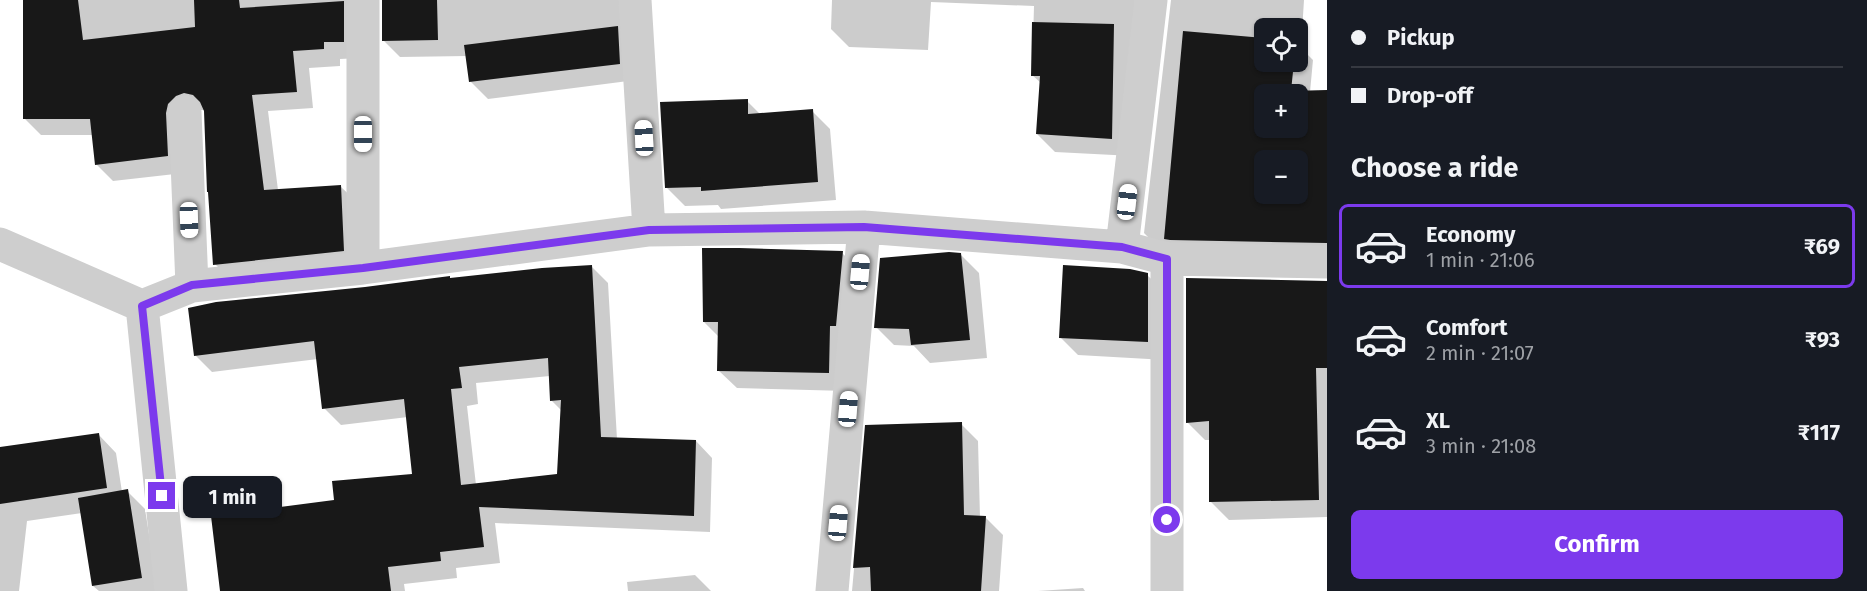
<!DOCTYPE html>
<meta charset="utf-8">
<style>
:root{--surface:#171b24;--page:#20242c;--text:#f1f3f6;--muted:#9ea1a6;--line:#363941;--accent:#7c3aed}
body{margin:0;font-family:"Fira Sans",sans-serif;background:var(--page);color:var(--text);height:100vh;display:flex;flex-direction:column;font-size:22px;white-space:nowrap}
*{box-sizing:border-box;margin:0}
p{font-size:20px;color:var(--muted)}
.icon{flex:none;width:33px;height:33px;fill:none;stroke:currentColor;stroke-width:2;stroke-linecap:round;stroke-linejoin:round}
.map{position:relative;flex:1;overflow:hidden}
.drawer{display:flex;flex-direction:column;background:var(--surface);width:540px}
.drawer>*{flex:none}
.guide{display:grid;align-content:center;height:132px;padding:0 24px;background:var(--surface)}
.fabs{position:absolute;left:1254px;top:18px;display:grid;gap:12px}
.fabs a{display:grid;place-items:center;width:54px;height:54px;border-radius:9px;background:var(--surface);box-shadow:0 2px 4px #0004;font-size:30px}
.end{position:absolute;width:27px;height:27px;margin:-14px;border:8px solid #7c3aed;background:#fff;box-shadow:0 0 0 3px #fff}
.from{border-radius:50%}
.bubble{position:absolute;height:42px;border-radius:9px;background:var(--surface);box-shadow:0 2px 4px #0004;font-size:20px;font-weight:700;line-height:42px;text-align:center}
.car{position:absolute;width:18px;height:36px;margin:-18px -9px;border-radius:8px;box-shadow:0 0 4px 2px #0007;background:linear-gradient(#fff 24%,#345 0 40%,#fff 0 76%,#345 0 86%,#fff 0)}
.guide b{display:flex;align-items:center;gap:21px;height:57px;font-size:22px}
.guide b+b{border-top:2px solid var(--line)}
.guide i{width:15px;height:15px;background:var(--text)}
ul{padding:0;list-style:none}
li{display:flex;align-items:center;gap:18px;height:84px;margin:0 12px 9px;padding:0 12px;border:3px solid transparent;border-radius:9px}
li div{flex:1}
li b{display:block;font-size:22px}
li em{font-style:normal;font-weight:700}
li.on{border-color:var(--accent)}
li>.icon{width:54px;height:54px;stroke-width:1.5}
h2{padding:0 24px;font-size:27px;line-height:72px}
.action{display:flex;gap:12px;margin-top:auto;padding:12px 24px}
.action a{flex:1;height:69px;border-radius:9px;background:var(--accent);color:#fff;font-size:24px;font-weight:700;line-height:69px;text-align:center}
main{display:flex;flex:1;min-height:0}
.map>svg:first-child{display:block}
</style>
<main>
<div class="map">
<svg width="1327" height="591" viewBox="0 0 1327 591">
<rect width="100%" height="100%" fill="#fff"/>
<!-- shadow -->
<path fill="#0003" fill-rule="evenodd" d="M 25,0 L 372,0 L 361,58 L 340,59 L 340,66 L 309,68 L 313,108 L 268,111 L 278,190 L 340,186 L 358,203 L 361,268 L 232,281 L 215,264 L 205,110 L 201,110 L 193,112 L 184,173 L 113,181 L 96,164 L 93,135 L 41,135 L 24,118 Z
M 383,0 L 633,0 L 636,80 L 488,99 L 471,82 L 467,56 L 400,57 L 383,40 Z
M 832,0 L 1163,0 L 1133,156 L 1055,152 L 1037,134 L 1041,83 L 1032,75 L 1034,6 L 931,2 L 928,50 L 849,47 L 831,29 Z
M 1171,0 L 1304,0 L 1301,48 L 1313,60 L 1310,92 L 1327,91 L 1327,260 L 1162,251 L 1144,233 ZM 1264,28 L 1298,28 L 1298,62 L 1264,62 ZM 1264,94 L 1298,94 L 1298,128 L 1264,128 ZM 1264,160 L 1298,160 L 1298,194 L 1264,194 Z
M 747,101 L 761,115 L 812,111 L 830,129 L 836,200 L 721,209 L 718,205 L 685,206 L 667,188 Z
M 842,253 L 861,271 L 847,391 L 737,388 L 718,370 L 719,337 L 704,322 Z
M 961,255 L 979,273 L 987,358 L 930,363 L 914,346 L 894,345 L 876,327 Z
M 591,266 L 608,283 L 617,439 L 696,441 L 712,458 L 710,532 L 495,523 L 500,563 L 456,568 L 457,578 L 404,584 L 405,591 L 222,591 L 335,502 L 414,476 L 408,417 L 341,425 L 324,408 L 318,359 L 212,372 L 195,355 L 449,277 L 451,279 ZM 550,376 L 551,400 L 562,411 L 559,475 L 476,485 L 467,406 L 478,404 L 476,383 Z
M 1147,275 L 1166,293 L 1166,360 L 1078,355 L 1060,337 Z
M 1187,280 L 1327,282 L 1327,517 L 1229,520 L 1211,502 L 1210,440 L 1205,440 L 1187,422 Z
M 961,424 L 978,441 L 980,517 L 985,517 L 1003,535 L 999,591 L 852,591 L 867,426 Z
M 98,434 L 116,453 L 122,492 L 127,491 L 145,509 L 158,591 L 99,591 L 93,586 L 82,513 L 27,521 L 19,591 L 0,591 L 0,449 Z
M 695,575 L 711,591 L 628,591 L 627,582 Z
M 1083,588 L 1085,591 L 1038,591 Z"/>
<!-- building -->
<path fill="#181818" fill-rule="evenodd" d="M 23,0 L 78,0 L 83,40 L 195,27 L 194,0 L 239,0 L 240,8 L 344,1 L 344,42 L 324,42 L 324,49 L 293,51 L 297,92 L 252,95 L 264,190 L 341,185 L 344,251 L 213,265 L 208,192 L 207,192 L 204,111 L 200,102 L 193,95 L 184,93 L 176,96 L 168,104 L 166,113 L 168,156 L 95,165 L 90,119 L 23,119 Z
M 382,0 L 437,0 L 438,40 L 382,41 Z
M 1032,22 L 1114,24 L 1112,139 L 1036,134 L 1040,76 L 1031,76 Z
M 618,26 L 620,64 L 469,82 L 464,45 Z
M 1183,31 L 1264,38 L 1264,62 L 1294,62 L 1291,91 L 1327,90 L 1327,243 L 1170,240 L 1164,239 ZM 1264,94 L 1298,94 L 1298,128 L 1264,128 ZM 1264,160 L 1298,160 L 1298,194 L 1264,194 Z
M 748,99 L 748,114 L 813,109 L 818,182 L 701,191 L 701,187 L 665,188 L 660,102 Z
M 702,248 L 739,248 L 843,251 L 836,326 L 830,326 L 829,373 L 717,371 L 718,322 L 703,322 Z
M 949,252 L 961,253 L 970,340 L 911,345 L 909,329 L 874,328 L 880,258 Z
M 592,265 L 601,437 L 696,440 L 694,516 L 479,507 L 484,547 L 440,552 L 441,561 L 388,567 L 391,591 L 220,591 L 211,516 L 334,500 L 332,481 L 412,474 L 404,399 L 322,409 L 314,341 L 194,356 L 188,308 L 216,302 L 365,287 L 450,276 L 450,278 L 542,268 ZM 548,358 L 550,401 L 561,400 L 557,474 L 461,485 L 451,389 L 462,388 L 459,367 Z
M 1063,265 L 1130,269 L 1148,273 L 1148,342 L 1059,338 Z
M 1186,278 L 1327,281 L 1327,368 L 1316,368 L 1319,500 L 1209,502 L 1209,421 L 1186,423 Z
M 962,422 L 964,515 L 986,516 L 981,591 L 871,591 L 870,567 L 853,568 L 865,425 Z
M 99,433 L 107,488 L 0,504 L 0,447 Z
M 128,489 L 142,578 L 92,586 L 78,498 Z"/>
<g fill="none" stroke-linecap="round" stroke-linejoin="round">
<!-- street -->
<path stroke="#cecece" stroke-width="33" d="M 635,0 L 649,230
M 185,112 L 192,286
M 0,244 L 142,306 L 171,591
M 1122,247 L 1151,0
M 363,268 L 363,0
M 142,306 L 192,286 L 363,268 L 649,230 L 864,227 L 1122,247 L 1167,259
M 832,591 L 864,227
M 1167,591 L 1167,259 L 1327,262"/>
</g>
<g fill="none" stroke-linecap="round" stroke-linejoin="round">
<!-- route -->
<path stroke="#7c3aed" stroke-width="8" d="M 162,496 L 142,306 L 192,285 L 363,268 L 649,230 L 864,227 L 1122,247 L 1167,259 L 1167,520"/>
</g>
</svg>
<div class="fabs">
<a><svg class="icon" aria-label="locate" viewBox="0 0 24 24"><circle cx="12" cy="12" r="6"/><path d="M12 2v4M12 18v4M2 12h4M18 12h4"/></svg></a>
<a>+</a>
<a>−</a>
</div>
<i class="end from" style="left:1167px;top:520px"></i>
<i class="end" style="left:162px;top:496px"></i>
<div class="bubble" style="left:183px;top:476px;width:99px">1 min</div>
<i class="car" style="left:363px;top:134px;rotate:180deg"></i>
<i class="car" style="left:644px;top:138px;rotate:357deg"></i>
<i class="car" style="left:1127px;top:202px;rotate:7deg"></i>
<i class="car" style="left:189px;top:220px;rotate:178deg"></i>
<i class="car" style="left:860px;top:272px;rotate:5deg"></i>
<i class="car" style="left:848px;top:409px;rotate:5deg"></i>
<i class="car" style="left:838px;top:523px;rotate:5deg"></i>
</div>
<section class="drawer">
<div class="guide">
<b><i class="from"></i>Pickup</b>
<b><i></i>Drop-off</b>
</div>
<h2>Choose a ride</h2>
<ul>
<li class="on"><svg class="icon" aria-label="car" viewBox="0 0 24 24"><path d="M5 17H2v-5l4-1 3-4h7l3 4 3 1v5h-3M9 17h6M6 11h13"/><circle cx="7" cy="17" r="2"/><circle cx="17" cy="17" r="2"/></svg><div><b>Economy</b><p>1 min · 21:06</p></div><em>₹69</em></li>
<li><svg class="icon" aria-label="car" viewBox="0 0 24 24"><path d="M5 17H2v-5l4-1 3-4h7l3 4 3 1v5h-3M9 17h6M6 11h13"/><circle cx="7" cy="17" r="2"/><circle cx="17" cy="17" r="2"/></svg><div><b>Comfort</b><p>2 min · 21:07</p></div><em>₹93</em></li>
<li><svg class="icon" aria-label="car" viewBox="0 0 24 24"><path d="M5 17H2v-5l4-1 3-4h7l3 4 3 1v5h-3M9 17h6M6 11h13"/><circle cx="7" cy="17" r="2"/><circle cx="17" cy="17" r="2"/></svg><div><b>XL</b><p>3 min · 21:08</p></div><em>₹117</em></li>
</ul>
<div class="action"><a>Confirm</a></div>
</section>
</main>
